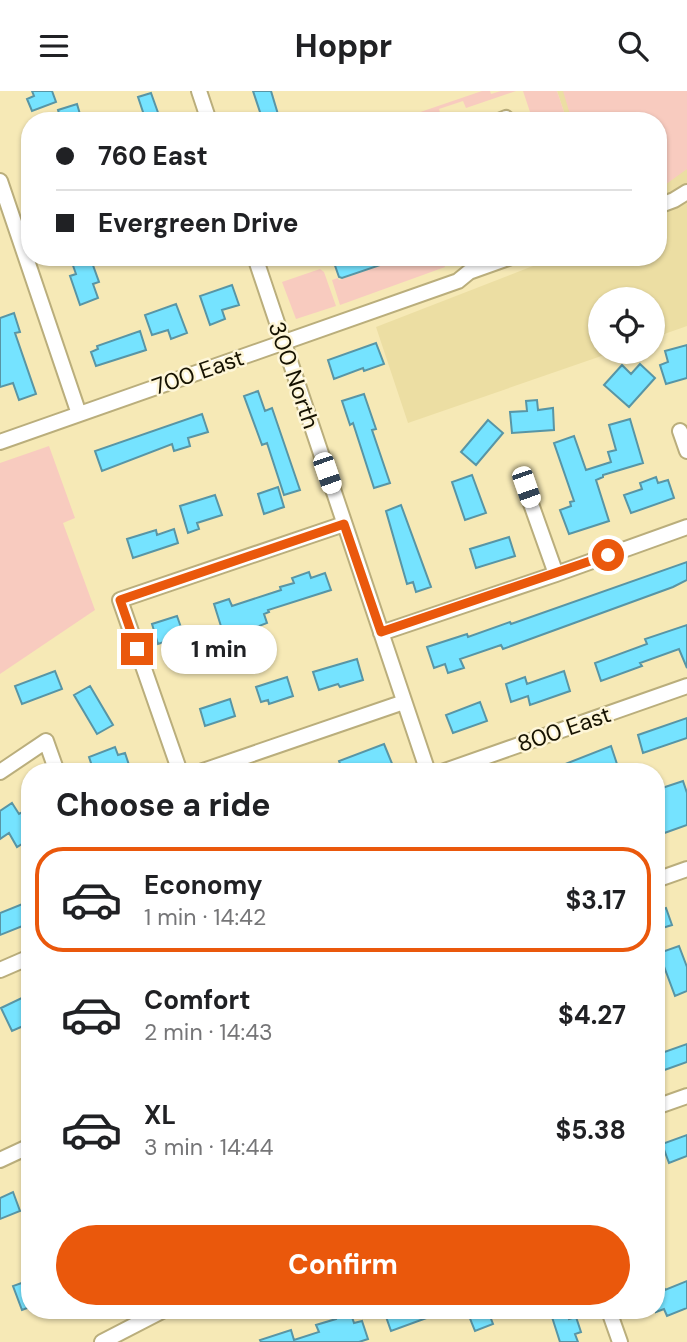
<!DOCTYPE html>
<meta charset="utf-8">
<style>
:root{--surface:#fff;--page:#f2f2f2;--text:#202124;--muted:#757577;--line:#e0e0e0;--accent:#ea580c}
body{margin:0;font-family:"DM Sans",sans-serif;background:var(--page);color:var(--text);height:100vh;display:flex;flex-direction:column;font-size:26px;white-space:nowrap}
*{box-sizing:border-box;margin:0}
p{font-size:23px;color:var(--muted)}
.icon{flex:none;width:38px;height:38px;fill:none;stroke:currentColor;stroke-width:2;stroke-linecap:round;stroke-linejoin:round}
.map{position:relative;flex:1;overflow:hidden}
.side{position:absolute;left:21px;top:672px;width:644px;height:556px;display:flex;flex-direction:column;background:var(--surface);border-radius:28px;box-shadow:0 2px 5px #0004}
.side>*{flex:none}
.top-card{position:absolute;left:21px;top:21px;width:646px;height:154px;border-radius:28px;box-shadow:0 2px 5px #0004;display:grid;align-content:center;height:154px;padding:0 35px;background:var(--surface)}
.fabs{position:absolute;left:588px;top:196px;display:grid;gap:14px}
.fabs a{display:grid;place-items:center;width:77px;height:77px;border-radius:50%;background:var(--surface);box-shadow:0 2px 5px #0004;font-size:35px}
.end{position:absolute;width:32px;height:32px;margin:-16px;border:9px solid #ea580c;background:#fff;box-shadow:0 0 0 4px #fff}
.from{border-radius:50%}
.bubble{position:absolute;height:49px;border-radius:24px;background:var(--surface);box-shadow:0 2px 5px #0004;font-size:23px;font-weight:700;line-height:49px;text-align:center}
.car{position:absolute;width:21px;height:42px;margin:-21px -10px;border-radius:9px;box-shadow:0 0 5px 2px #0007;background:linear-gradient(#fff 24%,#345 0 40%,#fff 0 76%,#345 0 86%,#fff 0)}
.top-card b{display:flex;align-items:center;gap:24px;height:66px;font-size:26px}
.top-card b+b{border-top:2px solid var(--line)}
.top-card i{width:18px;height:18px;background:var(--text)}
ul{padding:0;list-style:none}
li{display:flex;align-items:center;gap:21px;height:105px;margin:0 14px 10px;padding:0 21px;border:4px solid transparent;border-radius:28px}
li div{flex:1}
li b{display:block;font-size:26px}
li em{font-style:normal;font-weight:700}
li.active{border-color:var(--accent)}
li>.icon{width:63px;height:63px;stroke-width:1.5}
h2{padding:0 35px;font-size:32px;line-height:84px}
.button{display:flex;gap:14px;margin-top:auto;padding:14px 35px}
.button a{flex:1;height:80px;border-radius:42px;background:var(--accent);color:#fff;font-size:28px;font-weight:700;line-height:80px;text-align:center}
header{display:flex;justify-content:space-between;align-items:center;height:91px;padding:0 35px;background:var(--surface);font-size:32px;font-weight:700}
.map>svg:first-child{display:block}
</style>
<header><svg class="icon" aria-label="menu" viewBox="0 0 24 24"><path d="M4 6h16M4 12h16M4 18h16"/></svg>Hoppr<svg class="icon" aria-label="search" viewBox="0 0 24 24"><circle cx="10" cy="10" r="6"/><path d="M15 15l6 6"/></svg></header>
<div class="map">
<svg width="687" height="1251" viewBox="0 0 687 1251">
<rect width="100%" height="100%" fill="#f6e9b6"/>
<!-- built -->
<path fill="#ecdea3" d="M 557,0 L 687,0 L 687,235 L 653,247 L 653,208 L 600,208 L 600,261 L 613,261 L 408,332 L 376,236 L 556,166 L 658,166 L 658,30 L 567,30 Z"/>
<!-- green -->
<path fill="#f8cbbf" d="M 482,0 L 490,0 L 491,3 L 501,0 L 516,0 L 466,17 L 463,10 L 439,18 L 441,26 L 421,30 L 420,26 L 413,30 L 394,30 Z
M 523,0 L 557,0 L 567,30 L 533,30 Z
M 563,0 L 687,0 L 687,78 L 658,99 L 658,30 L 572,30 Z
M 406,166 L 441,166 L 445,176 L 340,214 L 332,189 L 338,187 L 339,189 Z
M 320,178 L 324,181 L 336,215 L 296,228 L 282,191 Z
M 49,355 L 75,427 L 63,432 L 95,519 L 0,583 L 0,372 Z"/>
<!-- building -->
<path fill="#75e3ff" stroke="#5895a5" stroke-width="2" d="M 32,0 L 52,0 L 56,11 L 32,20 L 27,8 L 34,5 Z
M 253,0 L 271,0 L 280,30 L 263,30 Z
M 151,2 L 161,30 L 146,30 L 138,6 Z
M 77,13 L 82,30 L 61,30 L 58,19 Z
M 70,166 L 90,166 L 99,191 L 93,193 L 98,207 L 80,214 L 70,185 L 76,183 Z
M 332,166 L 397,166 L 398,168 L 342,187 L 339,186 Z
M 232,194 L 239,214 L 222,219 L 225,228 L 210,234 L 200,205 Z
M 176,213 L 187,242 L 171,248 L 168,239 L 152,244 L 145,224 Z
M 14,222 L 20,241 L 15,242 L 36,303 L 19,309 L 13,292 L 0,296 L 0,227 Z
M 140,240 L 146,259 L 96,275 L 91,261 L 98,258 L 97,255 Z
M 376,252 L 384,273 L 364,280 L 363,277 L 334,288 L 328,269 Z
M 687,254 L 687,287 L 666,293 L 660,274 L 668,271 L 665,260 Z
M 640,273 L 655,287 L 629,316 L 604,294 L 622,274 L 631,283 Z
M 258,300 L 265,320 L 272,317 L 300,399 L 284,404 L 267,352 L 262,354 L 244,305 Z
M 364,303 L 376,338 L 372,339 L 390,392 L 374,397 L 353,332 L 350,334 L 342,310 Z
M 537,309 L 538,319 L 553,317 L 554,339 L 512,342 L 510,321 L 527,320 L 526,310 Z
M 202,323 L 208,341 L 188,347 L 190,355 L 174,360 L 172,353 L 102,380 L 95,360 Z
M 630,328 L 643,372 L 603,384 L 603,386 L 596,389 L 609,430 L 569,443 L 560,419 L 571,415 L 570,411 L 574,410 L 554,352 L 574,345 L 586,379 L 611,371 L 608,361 L 616,359 L 609,334 Z
M 488,329 L 503,342 L 476,374 L 461,361 Z
M 472,384 L 486,422 L 465,429 L 452,391 Z
M 656,386 L 658,392 L 668,389 L 674,407 L 631,422 L 624,404 L 642,398 L 640,392 Z
M 278,396 L 284,416 L 264,423 L 258,403 Z
M 215,404 L 222,424 L 197,432 L 199,438 L 188,442 L 180,415 Z
M 401,414 L 431,496 L 416,501 L 413,491 L 407,493 L 386,420 Z
M 174,438 L 178,452 L 133,467 L 127,448 L 156,439 L 157,444 Z
M 509,446 L 515,465 L 476,477 L 470,458 Z
M 687,471 L 687,489 L 673,496 L 503,558 L 501,554 L 460,568 L 464,577 L 448,582 L 445,573 L 434,577 L 427,556 L 467,543 L 468,546 L 510,531 L 511,533 Z
M 309,481 L 311,487 L 325,482 L 331,499 L 268,519 L 269,521 L 264,523 L 267,532 L 225,548 L 214,513 L 229,508 L 232,515 L 281,499 L 280,496 L 294,492 L 292,487 Z
M 177,525 L 183,542 L 177,544 L 181,555 L 167,559 L 164,551 L 158,553 L 152,533 Z
M 687,534 L 687,577 L 679,558 L 640,572 L 642,575 L 601,590 L 595,572 L 647,553 L 645,548 Z
M 357,568 L 363,589 L 340,596 L 338,593 L 319,599 L 313,581 Z
M 55,580 L 62,598 L 22,613 L 15,595 Z
M 564,580 L 570,600 L 530,614 L 528,605 L 511,611 L 506,593 L 525,586 L 527,593 Z
M 287,586 L 293,605 L 269,613 L 268,609 L 261,611 L 256,596 Z
M 90,595 L 113,634 L 97,643 L 74,604 Z
M 230,608 L 235,625 L 205,635 L 200,618 Z
M 480,611 L 487,630 L 453,642 L 446,624 Z
M 687,627 L 687,647 L 643,662 L 638,644 Z
M 384,653 L 393,675 L 377,681 L 375,675 L 358,681 L 343,681 L 339,670 Z
M 611,655 L 617,673 L 596,681 L 545,681 Z
M 115,656 L 118,664 L 125,662 L 129,674 L 123,676 L 125,681 L 94,681 L 89,666 Z
M 683,690 L 687,702 L 687,734 L 656,745 L 656,699 Z
M 12,712 L 19,723 L 30,717 L 30,748 L 17,756 L 9,742 L 0,748 L 0,720 Z
M 30,810 L 30,832 L 0,844 L 0,822 Z
M 666,817 L 672,834 L 656,839 L 656,820 Z
M 679,855 L 687,876 L 687,900 L 675,905 L 659,862 Z
M 30,903 L 30,932 L 12,940 L 1,917 Z
M 687,953 L 687,971 L 656,982 L 656,964 Z
M 687,1044 L 687,1065 L 669,1072 L 662,1053 Z
M 13,1101 L 20,1120 L 0,1128 L 0,1107 Z
M 656,1179 L 665,1199 L 687,1190 L 687,1217 L 667,1225 L 664,1218 L 656,1221 Z
M 30,1189 L 30,1216 L 22,1219 L 13,1195 Z
M 345,1220 L 350,1220 L 354,1232 L 362,1230 L 368,1248 L 359,1251 L 261,1251 L 260,1249 L 291,1239 L 294,1249 L 319,1241 L 316,1234 L 336,1228 L 335,1223 Z
M 384,1220 L 443,1220 L 443,1221 L 391,1240 Z
M 467,1220 L 488,1220 L 493,1233 L 475,1240 Z
M 560,1220 L 566,1220 L 569,1228 L 576,1226 L 581,1241 L 575,1243 L 578,1251 L 560,1251 L 551,1223 Z"/>
<g fill="none" stroke-linecap="round" stroke-linejoin="round">
<!-- minor casing -->
<g stroke="#baae7c" stroke-width="18">
<path id="minor" d="M 199,0 L 209,30
M 499,30 L 506,27 L 509,30
M 0,90 L 79,323
M 658,115 L 674,109 L 687,101
M 255,166 L 428,681
M 680,340 L 687,360
M 0,351 L 458,190 L 469,181 L 511,166
M 525,396 L 556,483
M 381,542 L 556,483 L 687,436
M 0,681 L 46,650 L 57,681
M 180,681 L 120,509 L 344,433
M 200,681 L 404,611
M 442,681 L 687,595
M 656,789 L 687,778
M 0,879 L 30,866
M 656,1016 L 687,1005
M 0,1069 L 30,1055
M 609,1220 L 620,1251
M 102,1251 L 162,1220"/>
</g>
<!-- minor -->
<use href="#minor" stroke="#fff" stroke-width="14"/>
</g>
<g fill="none" stroke-linecap="round" stroke-linejoin="round">
<!-- route -->
<path stroke="#ea580c" stroke-width="9" d="M 137,558 L 120,509 L 344,433 L 381,541 L 608,464"/>
</g>
<g text-anchor="middle" stroke-width="5" stroke-linejoin="round" paint-order="stroke">
<!-- street labels -->
<g font-size="23" fill="#161201" stroke="#fef6d8">
<text transform="translate(198 281) rotate(-19)" y="8">700 East</text>
<text transform="translate(294 284) rotate(71)" y="8">300 North</text>
<text transform="translate(564 638) rotate(-19)" y="8">800 East</text>
</g>
</g>
</svg>
<div class="fabs">
<a><svg class="icon" aria-label="locate" viewBox="0 0 24 24"><circle cx="12" cy="12" r="6"/><path d="M12 2v4M12 18v4M2 12h4M18 12h4"/></svg></a>
</div>
<i class="end from" style="left:608px;top:464px"></i>
<i class="end" style="left:137px;top:558px"></i>
<div class="bubble" style="left:161px;top:534px;width:116px">1 min</div>
<i class="car" style="left:327px;top:382px;rotate:161deg"></i>
<i class="car" style="left:526px;top:396px;rotate:161deg"></i>
<div class="top-card">
<b><i class="from"></i>760 East</b>
<b><i></i>Evergreen Drive</b>
</div>
<section class="side">
<h2>Choose a ride</h2>
<ul>
<li class="active"><svg class="icon" aria-label="car" viewBox="0 0 24 24"><path d="M5 17H2v-5l4-1 3-4h7l3 4 3 1v5h-3M9 17h6M6 11h13"/><circle cx="7" cy="17" r="2"/><circle cx="17" cy="17" r="2"/></svg><div><b>Economy</b><p>1 min · 14:42</p></div><em>$3.17</em></li>
<li><svg class="icon" aria-label="car" viewBox="0 0 24 24"><path d="M5 17H2v-5l4-1 3-4h7l3 4 3 1v5h-3M9 17h6M6 11h13"/><circle cx="7" cy="17" r="2"/><circle cx="17" cy="17" r="2"/></svg><div><b>Comfort</b><p>2 min · 14:43</p></div><em>$4.27</em></li>
<li><svg class="icon" aria-label="car" viewBox="0 0 24 24"><path d="M5 17H2v-5l4-1 3-4h7l3 4 3 1v5h-3M9 17h6M6 11h13"/><circle cx="7" cy="17" r="2"/><circle cx="17" cy="17" r="2"/></svg><div><b>XL</b><p>3 min · 14:44</p></div><em>$5.38</em></li>
</ul>
<div class="button"><a>Confirm</a></div>
</section>
</div>
